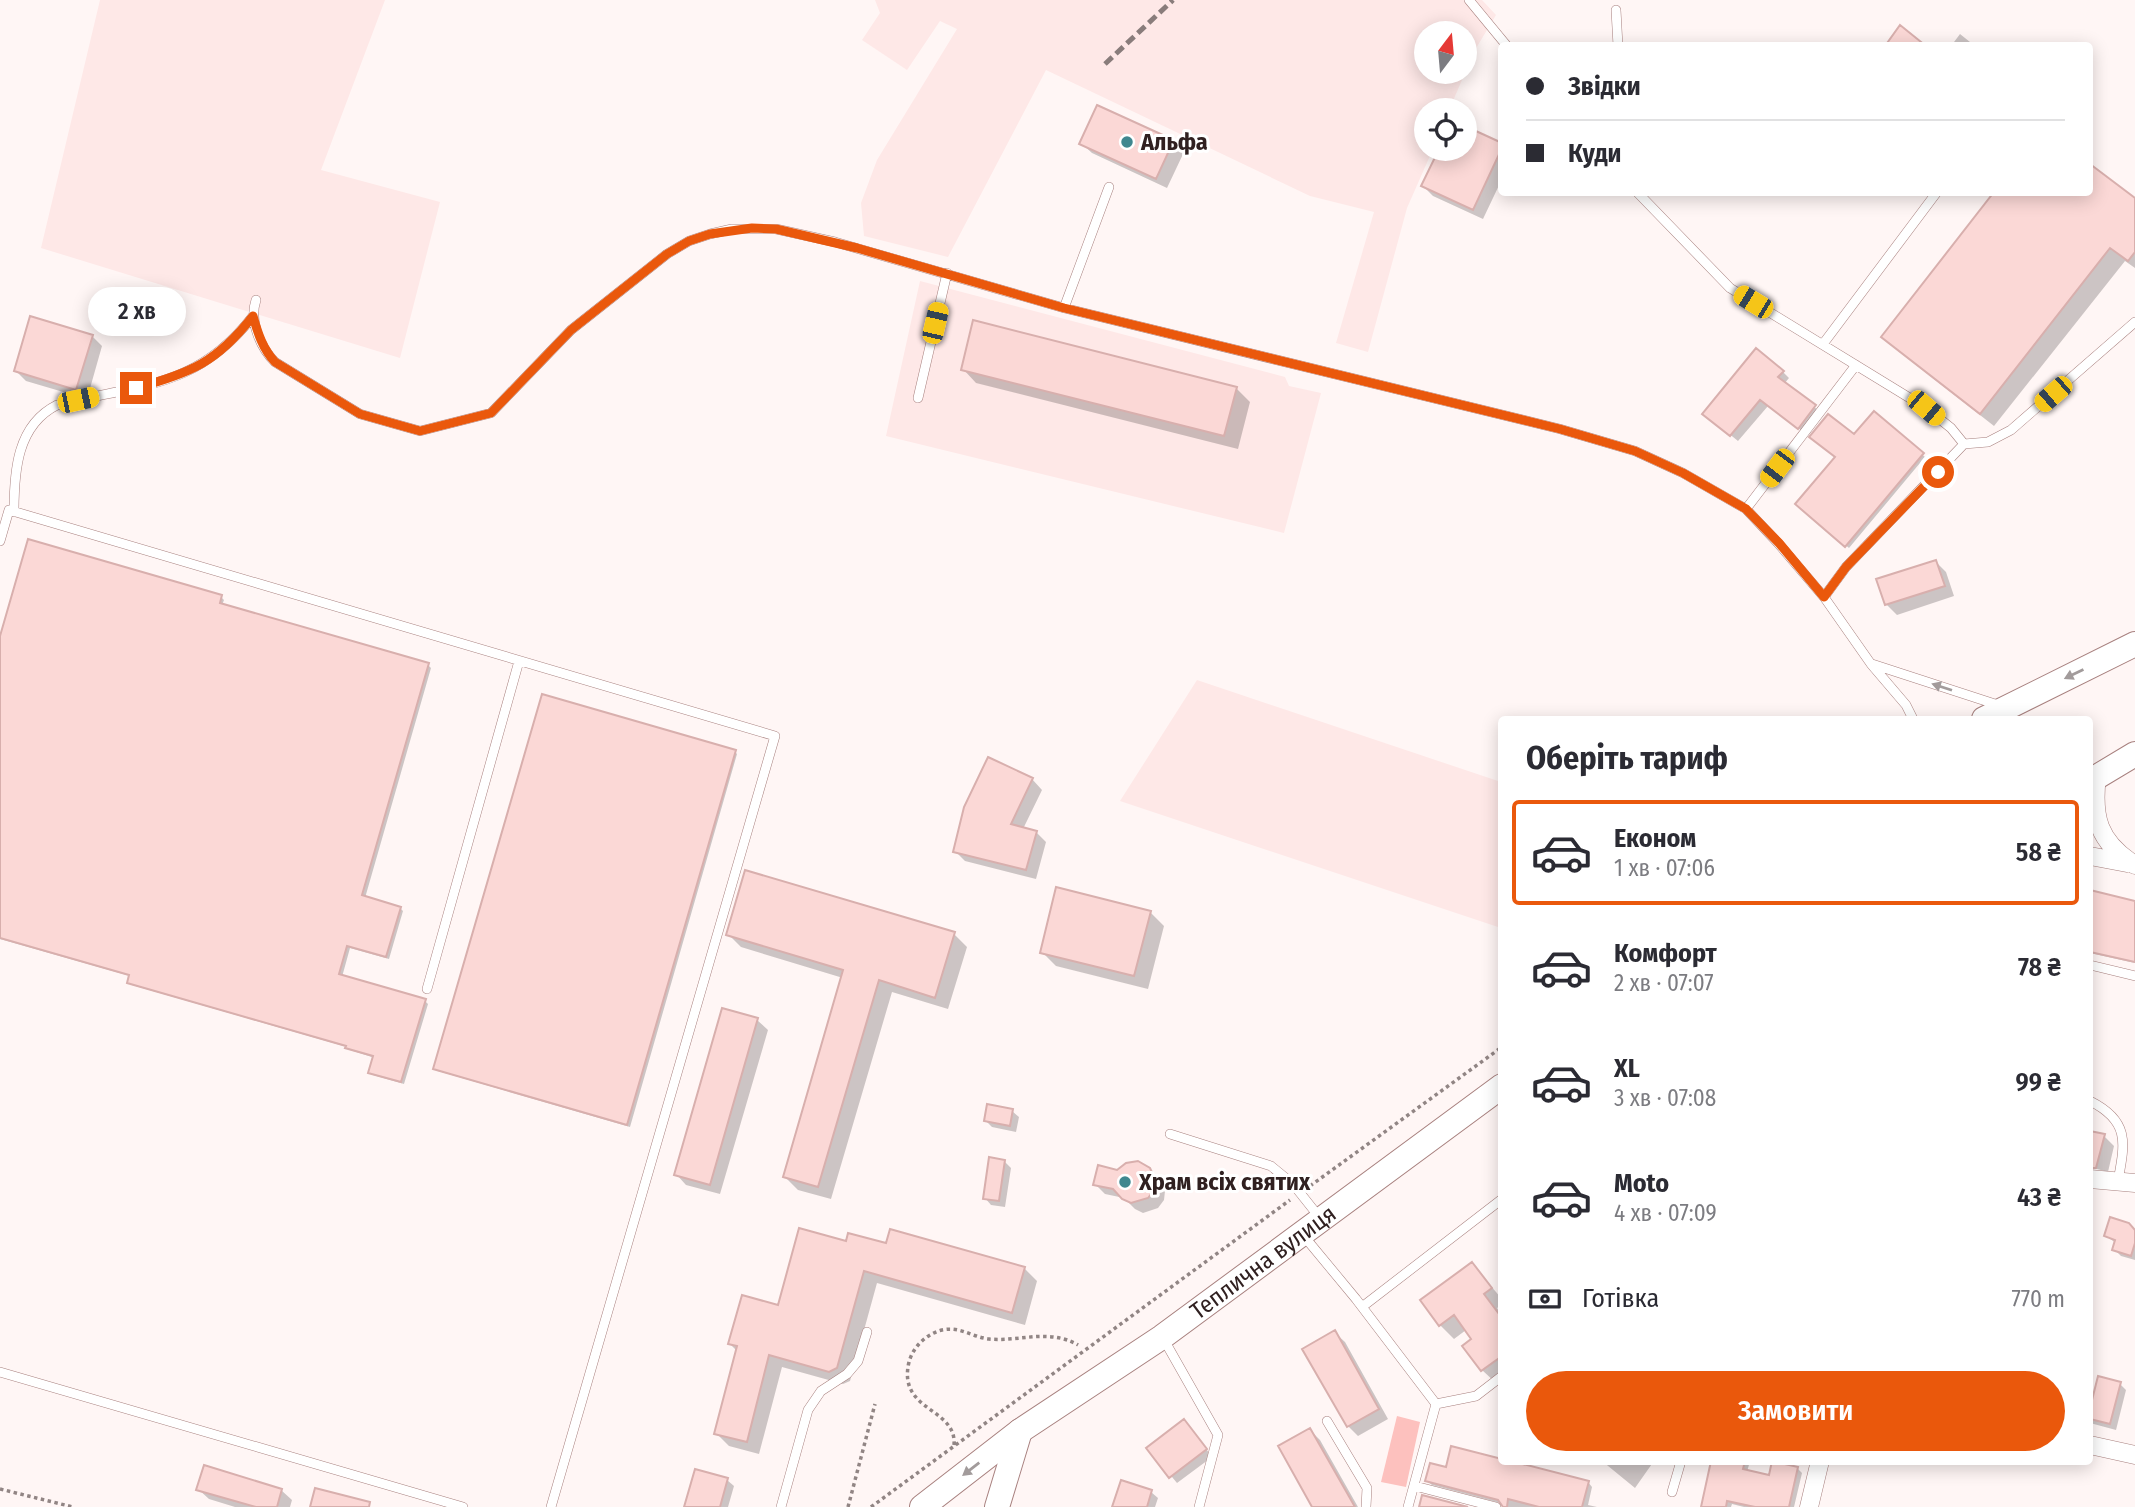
<!DOCTYPE html>
<html lang="uk">
<meta charset="utf-8">
<style>
:root{--surface:#fff;--page:#f7f7f7;--text:#2b2b33;--muted:#7c7c81;--line:#e1e1e2;--accent:#ea580c}
body{margin:0;font-family:"Fira Sans Condensed",sans-serif;background:var(--page);color:var(--text);height:100vh;display:flex;flex-direction:column;font-size:26px;white-space:nowrap}
*{box-sizing:border-box;margin:0}
p{font-size:23px;color:var(--muted)}
.icon{flex:none;width:38px;height:38px;fill:none;stroke:currentColor;stroke-width:2;stroke-linecap:round;stroke-linejoin:round}
.map{position:relative;flex:1;overflow:hidden}
.sheet{position:absolute;left:1498px;top:716px;width:595px;height:749px;display:flex;flex-direction:column;background:var(--surface);border-radius:7px;box-shadow:0 4px 18px #0003}
.sheet>*{flex:none}
.top-card{position:absolute;left:1498px;top:42px;width:595px;height:154px;border-radius:7px;box-shadow:0 4px 18px #0003;display:grid;align-content:center;height:154px;padding:0 28px;background:var(--surface)}
.needle{width:46px;rotate:16deg}
.tools{position:absolute;left:1414px;top:21px;display:grid;gap:14px}
.tools a{display:grid;place-items:center;width:63px;height:63px;border-radius:50%;background:var(--surface);box-shadow:0 4px 18px #0003;font-size:35px}
.end{position:absolute;width:32px;height:32px;margin:-16px;border:9px solid #ea580c;background:#fff;box-shadow:0 0 0 4px #fff}
.from{border-radius:50%}
.bubble{position:absolute;height:49px;border-radius:24px;background:var(--surface);box-shadow:0 4px 18px #0003;font-size:23px;font-weight:600;line-height:49px;text-align:center}
.car{position:absolute;width:21px;height:42px;margin:-21px -10px;border-radius:9px;box-shadow:0 0 5px 2px #0007;background:linear-gradient(#f5c518 24%,#345 0 40%,#f5c518 0 76%,#345 0 86%,#f5c518 0)}
.top-card b{display:flex;align-items:center;gap:24px;height:66px;font-size:26px}
.top-card b+b{border-top:2px solid var(--line)}
.top-card i{width:18px;height:18px;background:var(--text)}
ul{padding:0;list-style:none}
li{display:flex;align-items:center;gap:21px;height:105px;margin:0 14px 10px;padding:0 14px;border:4px solid transparent;border-radius:7px}
li div{flex:1}
li b{display:block;font-size:26px}
li em{font-style:normal;font-weight:600}
li.selected{border-color:var(--accent)}
li>.icon{width:63px;height:63px;stroke-width:1.5}
h2{padding:0 28px;font-size:32px;line-height:84px}
.pay{display:flex;align-items:center;gap:18px;height:77px;padding:0 28px;font-size:26px}
.pay p{margin-inline-start:auto}
.action{display:flex;gap:14px;margin-top:auto;padding:14px 28px}
.action a{flex:1;height:80px;border-radius:42px;background:var(--accent);color:#fff;font-size:28px;font-weight:600;line-height:80px;text-align:center}
.map>svg:first-child{display:block}
</style>
<div class="map">
<svg width="2135" height="1507" viewBox="0 0 2135 1507">
<rect width="100%" height="100%" fill="#fff6f5"/>
<!-- built -->
<path fill="#fee8e7" fill-rule="evenodd" d="M 100,0 L 385,0 L 321,170 L 440,202 L 400,358 L 41,248 Z
M 875,0 L 1482,0 L 1496,15 L 1475,50 L 1449,110 L 1426,110 L 1426,149 L 1433,149 L 1407,208 L 1368,352 L 1336,343 L 1374,212 L 1310,196 L 1046,70 L 948,257 L 864,236 L 861,203 L 877,160 L 957,29 L 940,21 L 907,70 L 862,40 L 880,13 ZM 1426,33 L 1465,33 L 1465,72 L 1426,72 Z
M 920,281 L 1285,377 L 1289,386 L 1321,393 L 1284,533 L 886,436 Z
M 1197,680 L 1501,782 L 1501,928 L 1120,801 Z"/>
<!-- green -->
<path fill="#fdc1be" d="M 1397,1416 L 1420,1422 L 1406,1487 L 1381,1482 Z"/>
<!-- shadow -->
<path fill="#0003" d="M 1960,34 L 1975,46 L 1951,46 Z
M 1098,107 L 1173,142 L 1184,152 L 1167,188 L 1092,153 L 1081,143 Z
M 1465,128 L 1502,145 L 1502,179 L 1483,219 L 1433,196 L 1423,186 L 1440,149 L 1465,149 Z
M 2090,166 L 2135,200 L 2135,268 L 2125,261 L 1994,426 L 1897,350 L 1883,337 L 2090,192 Z
M 92,336 L 102,346 L 87,399 L 26,381 L 16,371 Z
M 963,369 L 1236,388 L 1250,402 L 1238,449 L 976,383 Z
M 1783,372 L 1789,378 L 1784,384 L 1822,413 L 1806,434 L 1768,406 L 1738,441 L 1712,420 Z
M 1874,414 L 1925,457 L 1849,548 L 1797,504 Z
M 1936,562 L 1946,572 L 1954,596 L 1897,615 L 1886,604 Z
M 221,597 L 224,600 L 222,605 L 428,665 L 431,668 L 365,898 L 400,908 L 403,911 L 389,959 L 350,948 L 342,977 L 425,1001 L 428,1004 L 404,1084 L 373,1075 L 370,1072 L 375,1058 L 350,1050 L 347,1047 L 132,985 L 129,982 L 130,976 L 0,939 L 0,643 Z
M 735,752 L 737,754 L 630,1127 L 438,1071 L 435,1069 Z
M 1032,779 L 1042,790 L 1023,829 L 1036,832 L 1046,842 L 1036,879 L 965,861 L 955,851 Z
M 2090,892 L 2135,902 L 2135,963 L 2090,953 Z
M 1150,912 L 1164,926 L 1148,989 L 1056,966 L 1042,952 Z
M 728,934 L 954,934 L 967,947 L 948,1009 L 892,992 L 831,1199 L 798,1190 L 785,1177 L 843,978 L 741,947 Z
M 757,1020 L 768,1030 L 720,1194 L 686,1185 L 676,1174 Z
M 1012,1111 L 1019,1117 L 1016,1132 L 992,1127 L 986,1121 Z
M 2090,1133 L 2104,1136 L 2114,1146 L 2108,1172 L 2090,1167 Z
M 1004,1161 L 1011,1168 L 1005,1207 L 991,1205 L 985,1198 Z
M 1149,1169 L 1159,1180 L 1165,1191 L 1164,1200 L 1158,1208 L 1143,1213 L 1135,1209 L 1124,1198 L 1105,1194 L 1095,1184 L 1118,1172 Z
M 2135,1231 L 2135,1260 L 2121,1256 L 2114,1249 L 2116,1243 L 2106,1236 Z
M 847,1243 L 887,1246 L 1024,1268 L 1037,1281 L 1025,1325 L 877,1283 L 850,1381 L 843,1384 L 782,1367 L 759,1454 L 729,1446 L 716,1433 L 737,1351 L 730,1344 L 779,1307 Z
M 1472,1264 L 1502,1299 L 1502,1305 L 1497,1308 L 1502,1315 L 1502,1379 L 1496,1383 L 1482,1370 L 1474,1339 L 1466,1330 L 1454,1339 L 1440,1325 L 1422,1300 Z
M 1334,1332 L 1345,1342 L 1388,1419 L 1358,1436 L 1348,1426 Z
M 2120,1384 L 2126,1390 L 2116,1430 L 2090,1423 L 2090,1407 Z
M 1190,1427 L 1212,1457 L 1177,1483 L 1148,1448 Z
M 1310,1430 L 1320,1440 L 1358,1507 L 1314,1507 Z
M 1502,1461 L 1588,1482 L 1592,1487 L 1588,1505 L 1597,1507 L 1504,1507 L 1504,1504 L 1432,1485 L 1427,1481 L 1448,1469 Z
M 1602,1461 L 1654,1461 L 1635,1488 Z
M 1713,1461 L 1750,1461 L 1747,1472 L 1771,1477 L 1798,1469 L 1802,1473 L 1794,1507 L 1744,1507 L 1732,1504 L 1731,1507 L 1702,1507 Z
M 727,1480 L 734,1486 L 728,1507 L 686,1507 Z
M 198,1489 L 281,1490 L 292,1500 L 290,1507 L 235,1507 L 209,1499 Z
M 1151,1492 L 1158,1498 L 1155,1507 L 1114,1507 Z"/>
<!-- building -->
<path fill="#fbd8d6" stroke="#d8afad" stroke-width="2" d="M 1900,25 L 1926,46 L 1885,46 Z
M 1097,105 L 1174,140 L 1156,179 L 1079,144 Z
M 1465,126 L 1502,143 L 1502,148 L 1473,210 L 1421,186 L 1439,149 L 1465,149 Z
M 2090,164 L 2135,198 L 2135,252 L 2128,261 L 2110,248 L 1980,414 L 1881,337 L 1994,192 L 2090,192 Z
M 30,316 L 93,335 L 76,390 L 14,371 Z
M 973,320 L 1237,387 L 1224,436 L 961,370 Z
M 1756,348 L 1784,371 L 1778,377 L 1816,405 L 1798,429 L 1760,400 L 1730,436 L 1702,414 Z
M 1874,411 L 1924,453 L 1845,547 L 1795,504 L 1835,457 L 1809,437 L 1828,414 L 1854,434 Z
M 28,539 L 222,595 L 220,603 L 429,663 L 362,895 L 401,907 L 386,957 L 347,946 L 339,974 L 426,999 L 401,1082 L 368,1073 L 373,1056 L 345,1048 L 346,1046 L 127,983 L 129,975 L 0,938 L 0,636 Z
M 1936,560 L 1945,586 L 1885,605 L 1876,579 Z
M 542,694 L 736,750 L 627,1125 L 433,1069 Z
M 988,757 L 1033,778 L 1011,824 L 1037,831 L 1026,870 L 953,852 L 964,807 Z
M 745,870 L 955,932 L 935,998 L 879,980 L 818,1187 L 783,1177 L 843,970 L 726,935 Z
M 1056,887 L 1151,911 L 1134,976 L 1040,953 Z
M 2090,890 L 2135,901 L 2135,962 L 2090,952 Z
M 722,1008 L 758,1018 L 710,1185 L 674,1175 Z
M 987,1104 L 1013,1109 L 1010,1126 L 984,1121 Z
M 2090,1131 L 2105,1134 L 2096,1168 L 2090,1168 Z
M 989,1157 L 1005,1160 L 999,1201 L 983,1199 Z
M 1138,1161 L 1150,1168 L 1155,1179 L 1155,1189 L 1148,1198 L 1131,1203 L 1122,1199 L 1113,1189 L 1093,1185 L 1098,1165 L 1117,1170 L 1126,1163 Z
M 2110,1217 L 2129,1223 L 2135,1230 L 2135,1243 L 2131,1256 L 2112,1250 L 2115,1240 L 2104,1236 Z
M 799,1228 L 846,1241 L 848,1233 L 886,1243 L 890,1229 L 1025,1267 L 1012,1313 L 864,1271 L 837,1368 L 829,1372 L 769,1355 L 747,1442 L 714,1434 L 737,1346 L 728,1344 L 742,1295 L 778,1305 Z
M 1472,1262 L 1492,1288 L 1484,1294 L 1502,1318 L 1502,1356 L 1481,1371 L 1462,1346 L 1471,1339 L 1454,1315 L 1439,1326 L 1420,1300 Z
M 1335,1330 L 1379,1409 L 1347,1427 L 1302,1349 Z
M 2098,1376 L 2121,1382 L 2110,1424 L 2090,1419 L 2090,1408 Z
M 1184,1419 L 1207,1449 L 1169,1478 L 1146,1448 Z
M 1310,1428 L 1355,1507 L 1312,1507 L 1278,1446 Z
M 1451,1446 L 1502,1459 L 1502,1461 L 1511,1461 L 1589,1481 L 1582,1507 L 1539,1507 L 1508,1499 L 1507,1507 L 1503,1507 L 1498,1500 L 1425,1481 L 1430,1463 L 1446,1467 Z
M 1711,1461 L 1745,1461 L 1743,1469 L 1769,1475 L 1772,1461 L 1798,1467 L 1789,1507 L 1755,1507 L 1727,1501 L 1726,1507 L 1701,1507 Z
M 204,1465 L 282,1489 L 277,1507 L 256,1507 L 196,1490 Z
M 695,1469 L 728,1478 L 720,1507 L 684,1507 Z
M 1121,1480 L 1152,1490 L 1147,1507 L 1112,1507 Z
M 315,1488 L 370,1502 L 369,1507 L 310,1507 Z
M 1422,1495 L 1468,1507 L 1419,1507 Z"/>
<g fill="none" stroke-linecap="round" stroke-linejoin="round">
<!-- lane casing -->
<g stroke="#a8817f" stroke-width="10">
<path id="lane" d="M 1469,0 L 1507,46
M 1616,10 L 1618,46
M 1637,192 L 1730,288 L 1926,408 L 1951,428 L 1964,444
M 256,300 C 249,321 260,347 275,362 L 360,414 L 420,431 L 491,413 L 571,330 L 667,254 L 689,241 L 710,234 L 732,229 L 776,229 L 835,242 L 1064,308 L 1560,429 L 1635,451 L 1683,473 L 1746,509 L 1778,543 L 1824,597
M 1064,308 L 1109,187
M 1823,344 L 1937,192
M 918,398 L 947,273
M 1746,509 L 1856,365
M 14,512 C 14,471 17,425 57,405 C 139,384 197,389 253,316
M 0,541 L 9,510 L 775,736 L 551,1507
M 1872,664 L 1998,705
M 1913,719 L 1906,705 L 1871,664 L 1824,597 L 1846,567 L 1964,444 L 1988,442 L 2011,430 L 2135,322
M 2090,965 L 2135,976
M 427,989 L 519,661
M 2090,1101 C 2130,1121 2125,1143 2118,1181
M 1170,1134 L 1271,1166 L 1293,1184 L 1320,1218
M 1303,1235 L 1356,1299 L 1436,1404
M 1362,1307 L 1502,1199
M 1163,1338 L 1218,1435 L 1199,1507
M 0,1372 L 463,1507
M 1327,1421 L 1367,1488 L 1366,1507
M 1415,1486 L 1496,1507
M 1672,1492 L 1681,1461
M 781,1507 L 808,1410 L 821,1391 L 847,1374 L 858,1361 L 867,1332
M 1408,1507 L 1436,1404 L 1476,1396 L 1502,1376"/>
</g>
<!-- street casing -->
<g stroke="#a8817f" stroke-width="19">
<path id="street" d="M 2097,776 C 2092,817 2098,842 2135,865
M 2090,856 L 2127,863
M 2090,1179 L 2135,1183
M 2090,1445 L 2135,1455
M 1809,1507 L 1820,1461"/>
</g>
<!-- secondary casing -->
<g stroke="#a8817f" stroke-width="26">
<g id="secondary">
<path d="M 1984,719 L 2135,644"/>
<path d="M 2090,781 L 2135,754"/>
<path id="s1" d="M 922,1507 L 1020,1431 L 1162,1337 L 1502,1086"/>
<path d="M 997,1507 L 1020,1431"/>
</g>
</g>
<!-- path -->
<path stroke="#918584" stroke-width="3.5" stroke-dasharray="3.5 3.5" stroke-linecap="butt" d="M 1310,1186 L 1502,1047
M 954,1445 C 957,1407 897,1412 909,1362 C 913,1347 926,1334 942,1330 C 960,1326 972,1337 989,1339 C 1019,1342 1049,1328 1078,1345
M 0,1489 L 73,1507
M 848,1507 L 875,1404
M 871,1507 L 1290,1200"/>
<!-- lane -->
<use href="#lane" stroke="#fff" stroke-width="9"/>
<!-- street -->
<use href="#street" stroke="#fff" stroke-width="18"/>
<!-- secondary -->
<use href="#secondary" stroke="#fff" stroke-width="24"/>
<!-- rail -->
<path stroke="#897c7b" stroke-width="5" stroke-dasharray="10 5" stroke-linecap="butt" d="M 1105,64 L 1173,0"/>
</g>
<!-- one-way arrows -->
<defs><path id="oneway-solid" d="M-6-.8H1V-3.2L6.5 0L1 3.2V.8H-6Z" transform="scale(1.75)"/></defs>
<g fill="#a29b9b">
<use href="#oneway-solid" transform="translate(2074 674) rotate(154)"/>
<use href="#oneway-solid" transform="translate(1942 687) rotate(-162)"/>
<use href="#oneway-solid" transform="translate(971 1469) rotate(142)"/>
</g>
<g fill="none" stroke-linecap="round" stroke-linejoin="round">
<!-- route -->
<path stroke="#ea580c" stroke-width="9" d="M 136,388 C 191,373 217,362 253,316 C 258,334 263,349 275,362 L 360,414 L 420,431 L 491,413 L 571,330 L 667,254 L 689,241 L 710,234 L 752,228 L 776,229 L 857,248 L 1064,308 L 1560,429 L 1635,451 L 1683,473 L 1746,509 L 1779,543 L 1824,597 L 1846,567 L 1938,472"/>
</g>
<!-- markers -->
<g fill="#40878f" stroke="#fff" stroke-width="2.5">
<circle cx="1127" cy="142" r="7"/>
<circle cx="1125" cy="1182" r="7"/>
</g>
<g text-anchor="middle" stroke-width="6" stroke-linejoin="round" paint-order="stroke">
<!-- poi labels -->
<g font-size="24" font-weight="bold" fill="#302020" stroke="#fff" text-anchor="start">
<text x="1141" y="150">Альфа</text>
<text x="1139" y="1190">Храм всіх святих</text>
</g>
<!-- street labels -->
<g font-size="24" fill="#302020" stroke="#fff">
<text dy="8" stroke="none"><textPath href="#s1" startOffset="420">Теплична вулиця</textPath></text>
</g>
</g>
</svg>
<div class="tools">
<a><svg class="needle" viewBox="-14 -14 28 28"><path d="M0-13l5 13h-10z" fill="#e53935"/><path d="M0 13l5-13h-10z" fill="#7c7c81"/></svg></a>
<a><svg class="icon" aria-label="locate" viewBox="0 0 24 24"><circle cx="12" cy="12" r="6"/><path d="M12 2v4M12 18v4M2 12h4M18 12h4"/></svg></a>
</div>
<i class="end from" style="left:1938px;top:472px"></i>
<i class="end" style="left:136px;top:388px"></i>
<div class="bubble" style="left:88px;top:287px;width:98px">2 хв</div>
<i class="car" style="left:1753px;top:302px;rotate:301deg"></i>
<i class="car" style="left:935px;top:323px;rotate:13deg"></i>
<i class="car" style="left:2053px;top:394px;rotate:229deg"></i>
<i class="car" style="left:78px;top:400px;rotate:78deg"></i>
<i class="car" style="left:1926px;top:408px;rotate:130deg"></i>
<i class="car" style="left:1777px;top:468px;rotate:217deg"></i>
<div class="top-card">
<b><i class="from"></i>Звідки</b>
<b><i></i>Куди</b>
</div>
<section class="sheet">
<h2>Оберіть тариф</h2>
<ul>
<li class="selected"><svg class="icon" aria-label="car" viewBox="0 0 24 24"><path d="M5 17H2v-5l4-1 3-4h7l3 4 3 1v5h-3M9 17h6M6 11h13"/><circle cx="7" cy="17" r="2"/><circle cx="17" cy="17" r="2"/></svg><div><b>Економ</b><p>1 хв · 07:06</p></div><em>58 ₴</em></li>
<li><svg class="icon" aria-label="car" viewBox="0 0 24 24"><path d="M5 17H2v-5l4-1 3-4h7l3 4 3 1v5h-3M9 17h6M6 11h13"/><circle cx="7" cy="17" r="2"/><circle cx="17" cy="17" r="2"/></svg><div><b>Комфорт</b><p>2 хв · 07:07</p></div><em>78 ₴</em></li>
<li><svg class="icon" aria-label="car" viewBox="0 0 24 24"><path d="M5 17H2v-5l4-1 3-4h7l3 4 3 1v5h-3M9 17h6M6 11h13"/><circle cx="7" cy="17" r="2"/><circle cx="17" cy="17" r="2"/></svg><div><b>XL</b><p>3 хв · 07:08</p></div><em>99 ₴</em></li>
<li><svg class="icon" aria-label="car" viewBox="0 0 24 24"><path d="M5 17H2v-5l4-1 3-4h7l3 4 3 1v5h-3M9 17h6M6 11h13"/><circle cx="7" cy="17" r="2"/><circle cx="17" cy="17" r="2"/></svg><div><b>Moto</b><p>4 хв · 07:09</p></div><em>43 ₴</em></li>
</ul>
<div class="pay"><svg class="icon" aria-label="cash" viewBox="0 0 24 24"><path d="M3 7h18v10H3z"/><circle cx="12" cy="12" r="2"/></svg>Готівка<p>770 m</p></div>
<div class="action"><a>Замовити</a></div>
</section>
</div>
